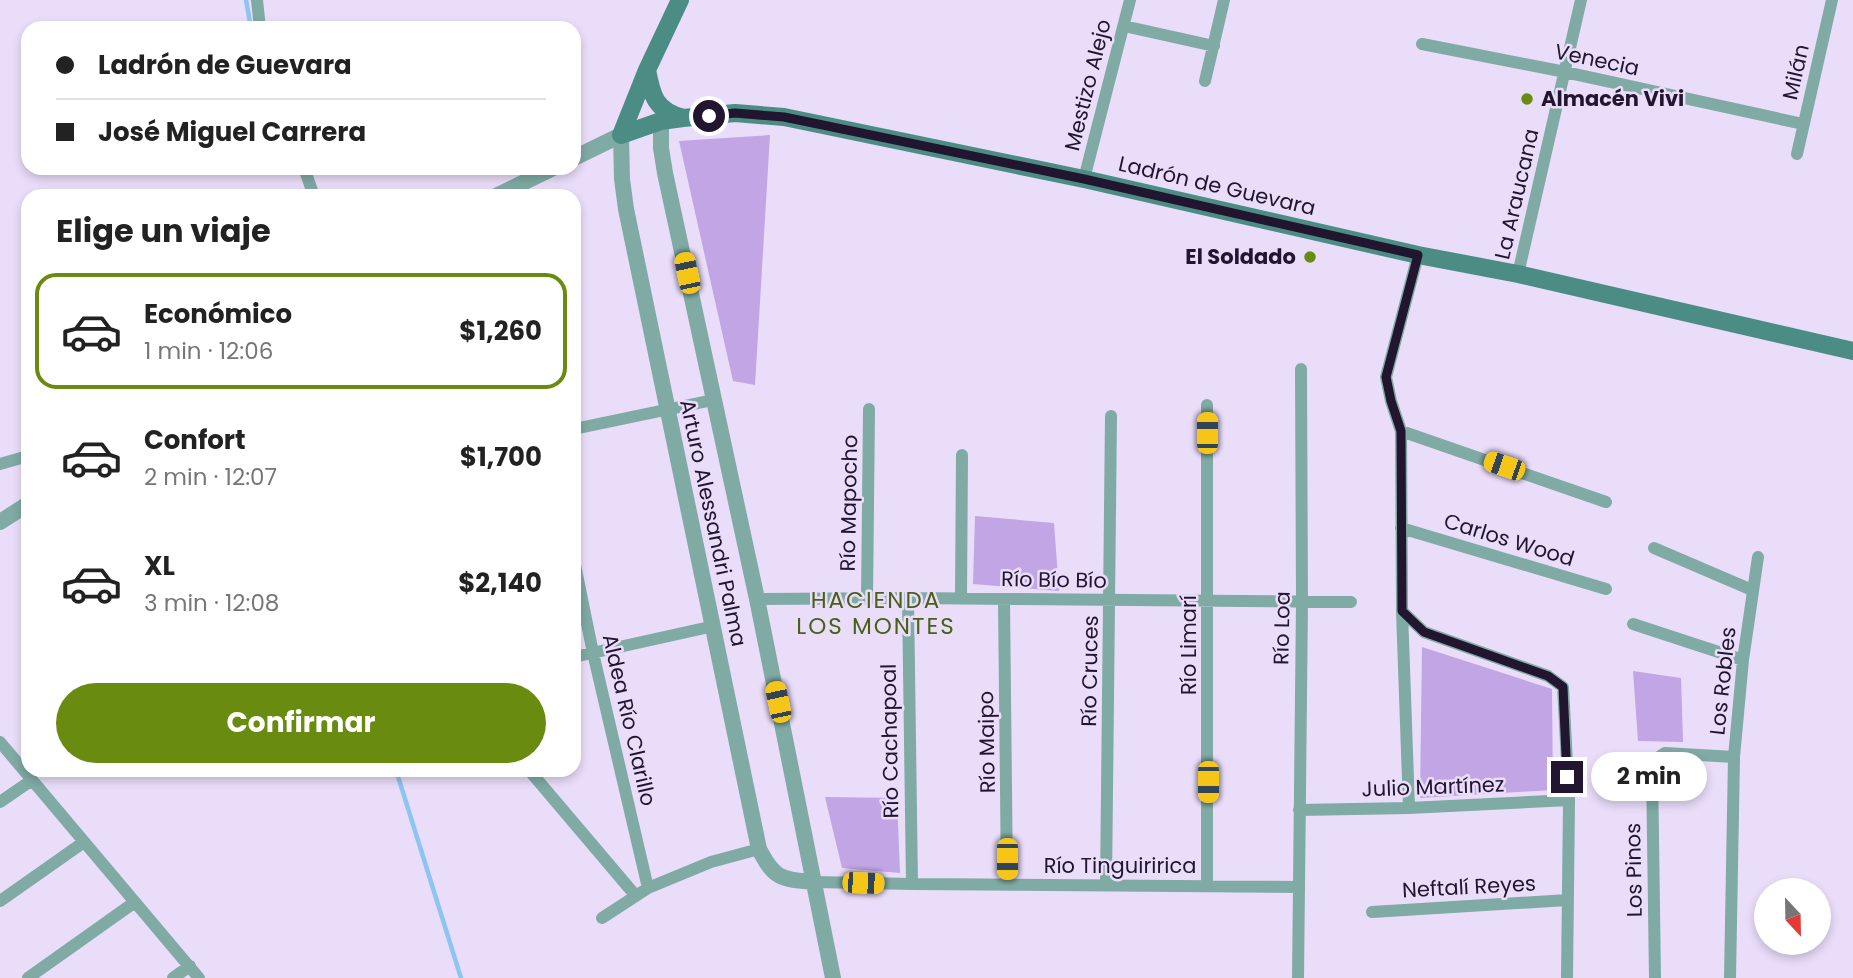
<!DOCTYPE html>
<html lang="es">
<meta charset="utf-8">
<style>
:root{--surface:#fff;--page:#f2f2f2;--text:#222;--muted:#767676;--line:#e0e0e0;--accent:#698b0f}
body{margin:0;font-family:Poppins,sans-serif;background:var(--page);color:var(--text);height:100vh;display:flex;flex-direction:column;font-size:26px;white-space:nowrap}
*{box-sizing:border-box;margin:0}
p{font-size:23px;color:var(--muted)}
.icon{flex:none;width:38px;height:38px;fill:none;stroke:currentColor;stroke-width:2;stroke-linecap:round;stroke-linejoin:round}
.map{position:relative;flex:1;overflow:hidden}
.panel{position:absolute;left:21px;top:189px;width:560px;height:588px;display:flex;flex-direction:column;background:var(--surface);border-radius:21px;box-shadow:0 4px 10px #0003}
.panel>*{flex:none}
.hud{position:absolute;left:21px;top:21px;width:560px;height:154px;border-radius:21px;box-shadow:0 4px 10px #0003;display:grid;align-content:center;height:154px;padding:0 35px;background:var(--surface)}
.needle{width:46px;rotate:158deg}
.tools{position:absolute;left:1754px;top:878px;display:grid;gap:14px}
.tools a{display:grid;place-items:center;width:77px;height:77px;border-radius:50%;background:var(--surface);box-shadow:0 4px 10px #0003;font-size:35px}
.end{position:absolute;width:32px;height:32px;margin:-16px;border:9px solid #21152f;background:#fff;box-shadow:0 0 0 4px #fff}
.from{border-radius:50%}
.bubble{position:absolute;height:49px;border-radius:24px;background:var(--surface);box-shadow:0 4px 10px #0003;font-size:23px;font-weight:700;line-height:49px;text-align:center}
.car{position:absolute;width:21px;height:42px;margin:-21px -10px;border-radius:9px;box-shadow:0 0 5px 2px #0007;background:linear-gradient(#f5c518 24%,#345 0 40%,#f5c518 0 76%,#345 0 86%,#f5c518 0)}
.hud b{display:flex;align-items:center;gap:24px;height:66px;font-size:26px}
.hud b+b{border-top:2px solid var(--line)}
.hud i{width:18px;height:18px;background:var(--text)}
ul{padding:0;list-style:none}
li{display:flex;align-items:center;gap:21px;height:116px;margin:0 14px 10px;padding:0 21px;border:4px solid transparent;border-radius:21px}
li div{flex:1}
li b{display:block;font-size:26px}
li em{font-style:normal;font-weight:700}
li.selected{border-color:var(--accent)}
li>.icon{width:63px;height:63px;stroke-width:1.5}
h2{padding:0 35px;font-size:32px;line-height:84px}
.action{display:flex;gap:14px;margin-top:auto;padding:14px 35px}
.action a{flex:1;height:80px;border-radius:42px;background:var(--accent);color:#fff;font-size:28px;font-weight:700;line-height:80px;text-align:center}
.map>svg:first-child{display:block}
</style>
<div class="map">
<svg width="1853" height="978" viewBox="0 0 1853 978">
<rect width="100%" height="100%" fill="#eaddfa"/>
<!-- green -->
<path fill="#c2a5e5" d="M 770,135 L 755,385 L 733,381 L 679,141 Z
M 975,516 L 1054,523 L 1059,591 L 973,584 Z
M 1422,647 L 1552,689 L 1553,790 L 1420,798 Z
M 1633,671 L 1681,678 L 1683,742 L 1638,741 Z
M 825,797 L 897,798 L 900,873 L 842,868 Z"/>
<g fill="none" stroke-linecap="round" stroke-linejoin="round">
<!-- stream -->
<path stroke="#8ec4f2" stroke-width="4.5" d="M 246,0 L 251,28
M 396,770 L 461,978"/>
<!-- minor -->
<path stroke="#80aaa4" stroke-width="12" d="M 257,0 L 260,28
M 1124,26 L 1214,46
M 1422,44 L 1565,72 L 1803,124
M 1205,81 L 1224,0
M 1797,154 L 1832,0
M 304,168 L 314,196
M 1084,179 L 1130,0
M 1418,255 L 1386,377 L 1391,401 L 1401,431 L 1402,611 L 1424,632 L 1548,676 L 1563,687 L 1569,800 L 1567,978
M 1518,274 L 1581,0
M 1207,405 L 1207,885
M 574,429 L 713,400
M 1401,431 L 1606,502
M 0,464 L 28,456
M 1401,528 L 1606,589
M 1654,548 L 1752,590
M 574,560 L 593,653 L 648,888
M 867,598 L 869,409
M 908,598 L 912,884
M 961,598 L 962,455
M 757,599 L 908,598 L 1351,602
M 1004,599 L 1007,884
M 1402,611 L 1409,808
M 1633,624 L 1743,660
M 574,657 L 714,626
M 0,742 L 199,978
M 529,770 L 635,895
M 0,802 L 32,780
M 1299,810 L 1409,808 L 1569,800
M 815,882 L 912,884 L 1299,887
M 1106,885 L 1111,416
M 0,901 L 84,842
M 1372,912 L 1567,900
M 602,918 L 648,888 L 711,862 L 759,849
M 28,978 L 135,902
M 173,978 L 190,966
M 1298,978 L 1302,602 L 1301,369
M 1655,978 L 1652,766 L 1656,759 L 1665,753 L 1734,757
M 1730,978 L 1734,757 L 1743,660 L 1758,557"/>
<!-- tertiary -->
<path stroke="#80aaa4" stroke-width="16" d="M 661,121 L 661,148 L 665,173 L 757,599 L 833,978
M 574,158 L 621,135 L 622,179 L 626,209 L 759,849 C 775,880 781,879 815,882
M 496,196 L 553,168
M 0,522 L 28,504"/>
<!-- secondary -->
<path stroke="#4b8d85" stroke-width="18" d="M 647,70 C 652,96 655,110 683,118
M 621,135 L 661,121 L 683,118 L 735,113 L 784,117 L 1084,179 L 1418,255 L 1518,274 L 1853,351
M 621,135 L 647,70 L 680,0"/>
</g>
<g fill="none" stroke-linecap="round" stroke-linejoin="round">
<!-- route -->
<path stroke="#21152f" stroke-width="9" d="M 709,116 L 735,113 L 784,117 L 1084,179 L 1418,255 L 1386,377 L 1391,401 L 1401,431 L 1402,611 L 1424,632 L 1548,676 L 1563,687 L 1567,777"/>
</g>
<!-- markers -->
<g fill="#698b0f" stroke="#eaddfa" stroke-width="2.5">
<circle cx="1527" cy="99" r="7"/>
<circle cx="1310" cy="257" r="7"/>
</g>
<g text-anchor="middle" stroke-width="5" stroke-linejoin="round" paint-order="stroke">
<!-- street labels -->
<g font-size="21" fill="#21152f" stroke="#eaddfa">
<text transform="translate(1597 60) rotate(12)" y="7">Venecia</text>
<text transform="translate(1796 72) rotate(-77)" y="7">Milán</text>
<text transform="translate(1088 85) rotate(-76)" y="7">Mestizo Alejo</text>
<text transform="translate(1217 186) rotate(13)" y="7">Ladrón de Guevara</text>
<text transform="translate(1517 194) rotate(-77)" y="7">La Araucana</text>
<text transform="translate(849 503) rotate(-89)" y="7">Río Mapocho</text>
<text transform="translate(713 523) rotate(78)" y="7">Arturo Alessandri Palma</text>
<text transform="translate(1509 540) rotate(17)" y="7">Carlos Wood</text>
<text transform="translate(1054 580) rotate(1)" y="7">Río Bío Bío</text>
<text transform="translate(1282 628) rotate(-89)" y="7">Río Loa</text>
<text transform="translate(1189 645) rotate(-90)" y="7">Río Limarí</text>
<text transform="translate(1090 671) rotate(-89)" y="7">Río Cruces</text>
<text transform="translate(1723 681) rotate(-84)" y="7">Los Robles</text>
<text transform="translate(629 720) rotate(77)" y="7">Aldea Río Clarillo</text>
<text transform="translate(890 741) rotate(-91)" y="7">Río Cachapoal</text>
<text transform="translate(987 742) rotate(-91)" y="7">Río Maipo</text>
<text transform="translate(1433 787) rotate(-2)" y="7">Julio Martínez</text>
<text x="1120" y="873">Río Tinguiririca</text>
<text transform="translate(1634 870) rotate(-91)" y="7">Los Pinos</text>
<text transform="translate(1469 887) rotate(-3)" y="7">Neftalí Reyes</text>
</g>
<!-- poi labels -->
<g font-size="21" font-weight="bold" fill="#21152f" stroke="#eaddfa" text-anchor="start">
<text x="1541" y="106">Almacén Vivi</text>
<text x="1296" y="264" text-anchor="end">El Soldado</text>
</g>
<!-- neighbourhood labels -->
<g font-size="23" letter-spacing="2" fill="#4a6018" stroke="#eaddfa">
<text x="876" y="608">HACIENDA<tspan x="876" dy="26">LOS MONTES</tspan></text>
</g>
</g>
</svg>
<div class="tools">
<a><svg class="needle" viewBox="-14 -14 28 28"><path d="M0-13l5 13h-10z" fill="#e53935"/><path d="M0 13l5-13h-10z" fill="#767676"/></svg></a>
</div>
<i class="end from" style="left:709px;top:116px"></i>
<i class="end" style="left:1567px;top:777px"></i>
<div class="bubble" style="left:1591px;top:752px;width:116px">2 min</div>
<i class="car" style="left:687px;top:273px;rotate:348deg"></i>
<i class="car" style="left:1207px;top:433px;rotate:0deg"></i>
<i class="car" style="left:1504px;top:466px;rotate:289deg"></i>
<i class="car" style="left:778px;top:702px;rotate:348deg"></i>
<i class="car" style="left:1208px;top:782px;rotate:180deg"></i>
<i class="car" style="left:1007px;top:859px;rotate:180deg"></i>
<i class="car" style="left:863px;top:883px;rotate:92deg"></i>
<div class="hud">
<b><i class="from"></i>Ladrón de Guevara</b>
<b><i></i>José Miguel Carrera</b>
</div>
<section class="panel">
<h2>Elige un viaje</h2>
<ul>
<li class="selected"><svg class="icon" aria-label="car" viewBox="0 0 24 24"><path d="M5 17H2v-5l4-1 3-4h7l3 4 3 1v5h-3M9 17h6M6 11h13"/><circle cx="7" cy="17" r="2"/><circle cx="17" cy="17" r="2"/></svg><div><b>Económico</b><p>1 min · 12:06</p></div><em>$1,260</em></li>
<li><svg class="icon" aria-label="car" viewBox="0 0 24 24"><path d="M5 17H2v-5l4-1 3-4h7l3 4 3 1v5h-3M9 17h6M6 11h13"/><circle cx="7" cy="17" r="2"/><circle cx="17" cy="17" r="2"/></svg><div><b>Confort</b><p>2 min · 12:07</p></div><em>$1,700</em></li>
<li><svg class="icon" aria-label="car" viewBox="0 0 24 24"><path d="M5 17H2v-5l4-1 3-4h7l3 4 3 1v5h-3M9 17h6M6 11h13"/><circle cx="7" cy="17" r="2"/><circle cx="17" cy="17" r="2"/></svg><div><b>XL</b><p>3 min · 12:08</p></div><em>$2,140</em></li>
</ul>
<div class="action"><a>Confirmar</a></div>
</section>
</div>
